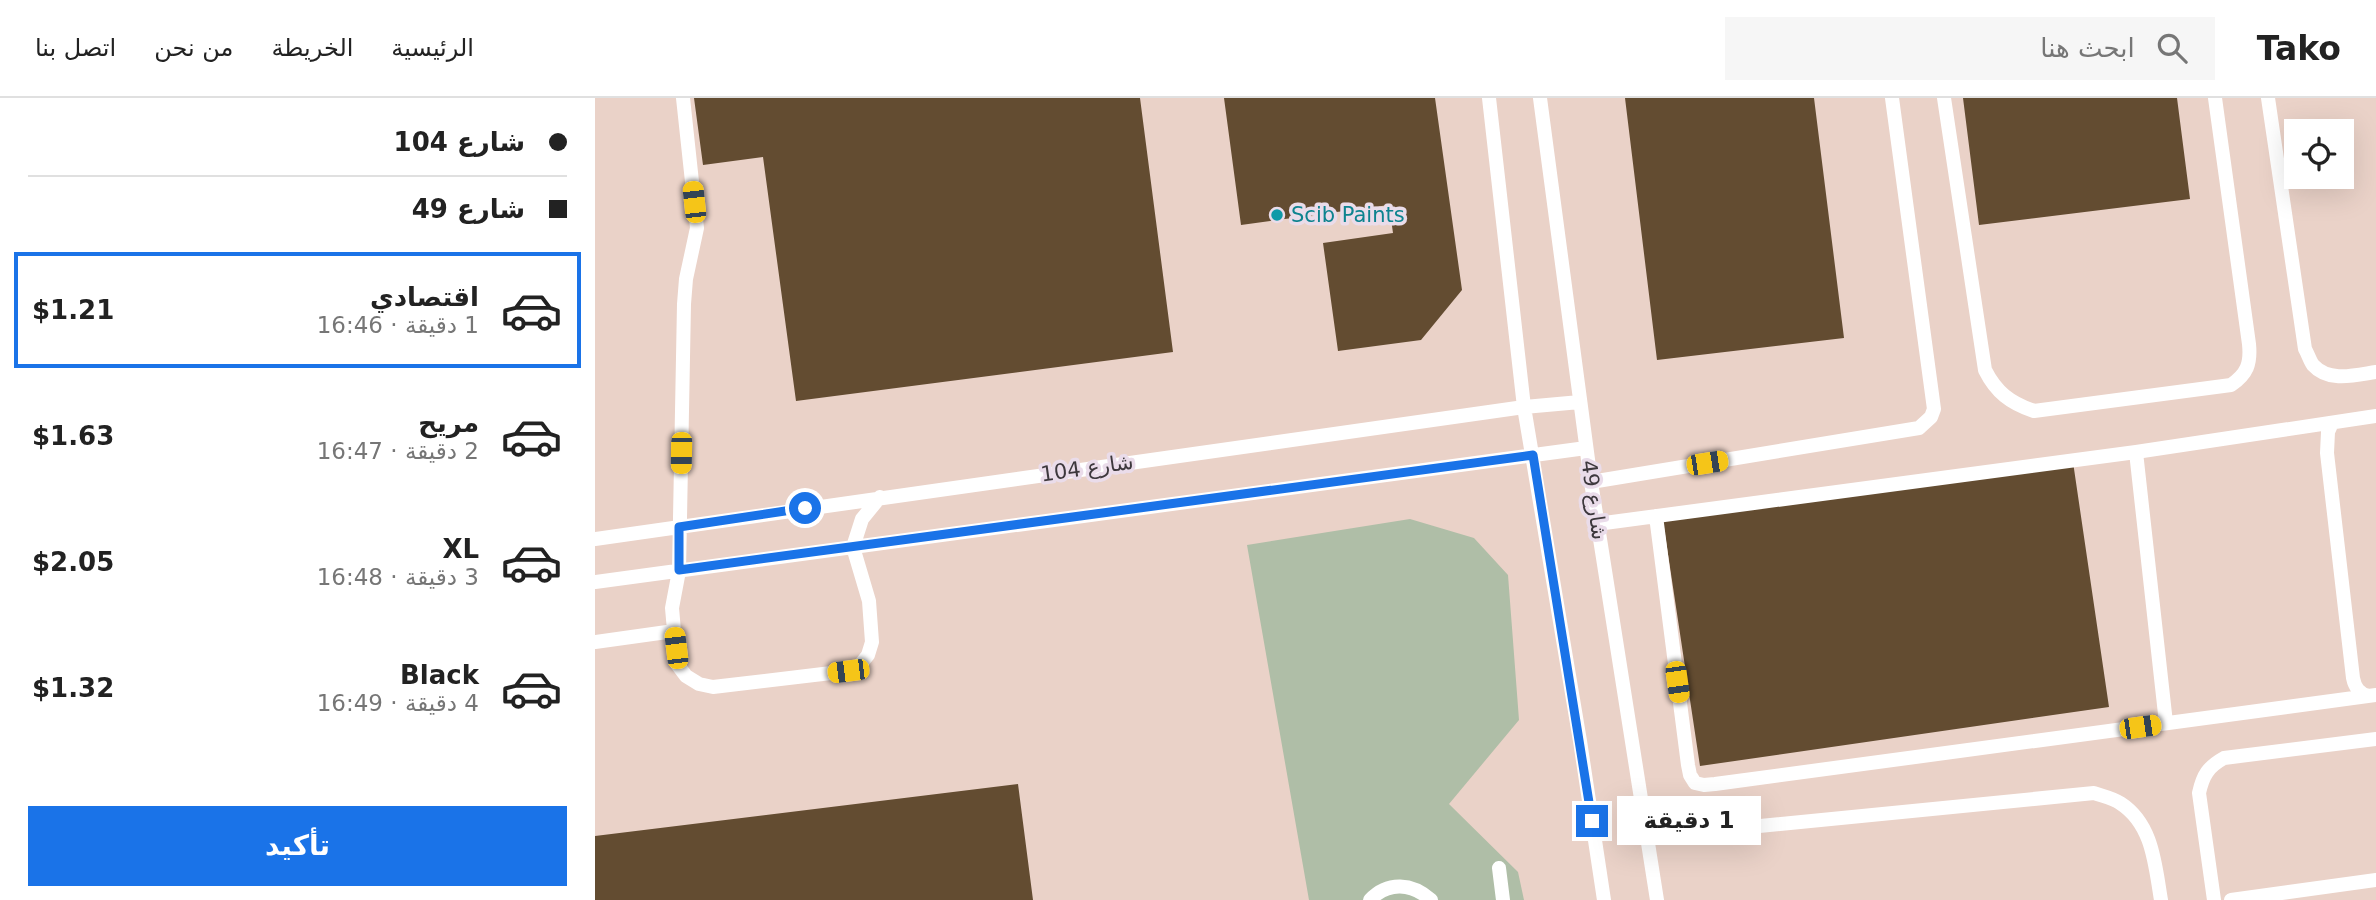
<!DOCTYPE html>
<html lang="ar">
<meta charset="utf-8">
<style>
:root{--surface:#fff;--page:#f6f6f6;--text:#222;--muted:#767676;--line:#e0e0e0;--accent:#1a73e8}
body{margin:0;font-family:"DejaVu Sans",Vazirmatn,sans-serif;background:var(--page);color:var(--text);direction:rtl;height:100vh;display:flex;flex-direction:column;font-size:26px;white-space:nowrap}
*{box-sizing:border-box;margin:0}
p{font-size:23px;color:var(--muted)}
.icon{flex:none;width:38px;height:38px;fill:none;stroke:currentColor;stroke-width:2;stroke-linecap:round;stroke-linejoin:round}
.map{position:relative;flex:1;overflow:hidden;direction:ltr}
.drawer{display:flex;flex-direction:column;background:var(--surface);width:595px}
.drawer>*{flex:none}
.guide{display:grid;align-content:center;height:154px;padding:0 28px;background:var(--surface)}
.buttons{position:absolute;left:1689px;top:21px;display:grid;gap:14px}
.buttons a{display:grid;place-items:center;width:70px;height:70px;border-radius:0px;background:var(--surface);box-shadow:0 7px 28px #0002;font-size:35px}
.end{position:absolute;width:32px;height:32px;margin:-16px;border:9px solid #1a73e8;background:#fff;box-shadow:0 0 0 4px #fff}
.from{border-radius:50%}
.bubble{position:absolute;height:49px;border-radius:0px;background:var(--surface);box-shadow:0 7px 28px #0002;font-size:23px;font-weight:600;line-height:49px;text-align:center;direction:rtl}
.car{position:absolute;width:21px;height:42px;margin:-21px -10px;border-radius:9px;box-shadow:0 0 5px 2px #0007;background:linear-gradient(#f5c518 24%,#345 0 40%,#f5c518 0 76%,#345 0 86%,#f5c518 0)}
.guide b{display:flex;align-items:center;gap:24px;height:66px;font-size:26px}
.guide b+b{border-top:2px solid var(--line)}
.guide i{width:18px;height:18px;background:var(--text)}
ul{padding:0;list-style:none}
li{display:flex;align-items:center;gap:21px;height:116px;margin:0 14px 10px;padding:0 14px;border:4px solid transparent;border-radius:0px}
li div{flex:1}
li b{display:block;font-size:26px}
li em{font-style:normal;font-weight:600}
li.on{border-color:var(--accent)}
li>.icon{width:63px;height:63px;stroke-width:1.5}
.cta{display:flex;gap:14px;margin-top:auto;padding:14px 28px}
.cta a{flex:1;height:80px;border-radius:0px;background:var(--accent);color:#fff;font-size:28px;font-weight:600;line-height:80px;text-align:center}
header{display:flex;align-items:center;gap:42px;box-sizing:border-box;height:98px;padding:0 35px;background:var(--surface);border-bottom:2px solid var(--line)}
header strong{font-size:33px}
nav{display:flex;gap:38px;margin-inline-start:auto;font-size:24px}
.search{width:490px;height:63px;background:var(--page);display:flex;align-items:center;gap:18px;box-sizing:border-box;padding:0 24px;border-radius:0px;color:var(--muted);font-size:26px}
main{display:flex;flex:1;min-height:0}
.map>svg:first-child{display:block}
</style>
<header>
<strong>Tako</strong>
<div class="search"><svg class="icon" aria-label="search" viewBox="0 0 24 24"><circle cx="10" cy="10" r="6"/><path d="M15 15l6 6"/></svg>ابحث هنا</div>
<nav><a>الرئيسية</a><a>الخريطة</a><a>من نحن</a><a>اتصل بنا</a></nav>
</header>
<main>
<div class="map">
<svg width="1781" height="802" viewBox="0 0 1781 802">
<rect width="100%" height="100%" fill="#eadcea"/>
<!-- industrial -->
<path fill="#ead2c8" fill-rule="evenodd" d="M 0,0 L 1781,0 L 1781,802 L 0,802 ZM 1701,33 L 1746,33 L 1746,79 L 1701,79 Z"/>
<!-- green -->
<path fill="#afbea7" d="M 815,421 L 879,440 L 913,477 L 924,622 L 854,706 L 923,774 L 929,802 L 714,802 L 652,447 Z"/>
<!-- building -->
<path fill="#634c31" d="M 99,0 L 545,0 L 578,254 L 201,303 L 168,59 L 108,67 Z
M 629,0 L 840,0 L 867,192 L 826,242 L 743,253 L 728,145 L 798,135 L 794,107 L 646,127 Z
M 1030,0 L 1219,0 L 1249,240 L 1062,262 Z
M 1368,0 L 1582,0 L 1595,101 L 1384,127 Z
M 1478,364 L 1514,609 L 1105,668 L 1068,423 Z
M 423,686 L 438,802 L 0,802 L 0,738 Z"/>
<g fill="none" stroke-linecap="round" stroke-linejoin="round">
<!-- service -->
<path stroke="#fff" stroke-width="14" d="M 88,0 L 102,130 L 91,181 L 89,206 L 84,473 L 77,510 L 82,566 L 91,578 L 104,586 L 118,589 L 253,573 L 265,567 L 273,557 L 277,544 L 274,503 L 258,449 L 267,421 L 285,399
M 894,0 L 929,309 L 985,643 L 1009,802
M 945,0 L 996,384 L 1062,802
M 1349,0 L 1390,272 C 1401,294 1415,305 1439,313 L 1636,287 C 1652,276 1656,266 1654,246 L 1620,0
M 1673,0 L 1710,251 C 1713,256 1715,263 1718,267 C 1734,285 1761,277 1781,274
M 1737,325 L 1733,334 L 1732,355 L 1758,580 C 1760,590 1764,595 1773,598
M 1541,354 L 1571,625
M 996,384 L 1324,330 L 1336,319 L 1339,311 L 1297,0
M 1061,418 L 1093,667 L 1095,677 L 1100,685 L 1109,687 L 1120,686 L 1781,597
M 1002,426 L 1541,354 L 1781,318
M 0,441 L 929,309 L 985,304
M 0,484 L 991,350
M 0,544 L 79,533
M 1054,739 L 1499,695 C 1507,698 1518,700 1525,705 C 1558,726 1560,767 1566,802
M 904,770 L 908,802
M 775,802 C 793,783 817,785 836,802
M 1619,802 L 1604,695 C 1608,677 1613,669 1629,660 L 1781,641
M 1636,802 L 1781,782"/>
</g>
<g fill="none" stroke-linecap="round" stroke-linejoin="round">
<!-- route -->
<path stroke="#1a73e8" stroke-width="9" d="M 210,410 L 84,429 L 84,472 L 938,357 L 997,723"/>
</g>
<!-- markers -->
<circle fill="#0f9aa8" stroke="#eadcea" stroke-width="2.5" cx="682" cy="117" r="7"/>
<g text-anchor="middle" stroke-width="7" stroke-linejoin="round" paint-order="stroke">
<!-- culture labels -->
<g font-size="21" fill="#0d838f" stroke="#eadcea" text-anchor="start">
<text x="696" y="124">Scib Paints</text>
</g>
<!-- street labels -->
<g font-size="21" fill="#3d383d" stroke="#eadcea">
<text transform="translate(492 370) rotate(-8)" y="7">شارع 104</text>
<text transform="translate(999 402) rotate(82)" y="7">شارع 49</text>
</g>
</g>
</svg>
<div class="buttons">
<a><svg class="icon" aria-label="locate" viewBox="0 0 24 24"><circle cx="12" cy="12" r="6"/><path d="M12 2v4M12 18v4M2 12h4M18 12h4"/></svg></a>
</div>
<i class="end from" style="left:210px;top:410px"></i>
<i class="end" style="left:997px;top:723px"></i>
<div class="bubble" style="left:1022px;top:698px;width:144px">1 دقيقة</div>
<i class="car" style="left:99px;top:104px;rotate:354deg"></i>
<i class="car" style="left:86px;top:355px;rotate:181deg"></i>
<i class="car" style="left:1112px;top:365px;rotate:81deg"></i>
<i class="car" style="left:81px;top:550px;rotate:353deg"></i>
<i class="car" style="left:253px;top:573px;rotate:263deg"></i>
<i class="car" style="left:1082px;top:584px;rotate:172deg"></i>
<i class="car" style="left:1545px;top:629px;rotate:82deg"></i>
</div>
<section class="drawer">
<div class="guide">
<b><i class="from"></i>شارع 104</b>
<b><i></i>شارع 49</b>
</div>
<ul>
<li class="on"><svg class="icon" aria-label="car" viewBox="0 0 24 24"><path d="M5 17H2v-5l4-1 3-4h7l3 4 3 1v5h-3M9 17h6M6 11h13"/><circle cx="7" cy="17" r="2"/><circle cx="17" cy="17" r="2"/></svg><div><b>اقتصادي</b><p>1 دقيقة · 16:46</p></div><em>$1.21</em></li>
<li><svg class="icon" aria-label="car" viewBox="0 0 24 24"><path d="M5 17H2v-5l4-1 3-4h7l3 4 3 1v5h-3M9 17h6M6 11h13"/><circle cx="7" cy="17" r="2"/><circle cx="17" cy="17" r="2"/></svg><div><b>مريح</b><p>2 دقيقة · 16:47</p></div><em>$1.63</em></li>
<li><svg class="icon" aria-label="car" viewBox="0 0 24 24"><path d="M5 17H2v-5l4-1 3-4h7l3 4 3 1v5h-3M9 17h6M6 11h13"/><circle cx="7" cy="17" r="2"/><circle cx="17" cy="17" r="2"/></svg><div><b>XL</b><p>3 دقيقة · 16:48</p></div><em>$2.05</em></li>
<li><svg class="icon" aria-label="car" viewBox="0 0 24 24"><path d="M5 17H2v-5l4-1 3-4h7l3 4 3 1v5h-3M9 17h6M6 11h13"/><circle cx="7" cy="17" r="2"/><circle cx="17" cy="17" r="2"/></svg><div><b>Black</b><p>4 دقيقة · 16:49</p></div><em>$1.32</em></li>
</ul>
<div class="cta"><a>تأكيد</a></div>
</section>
</main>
